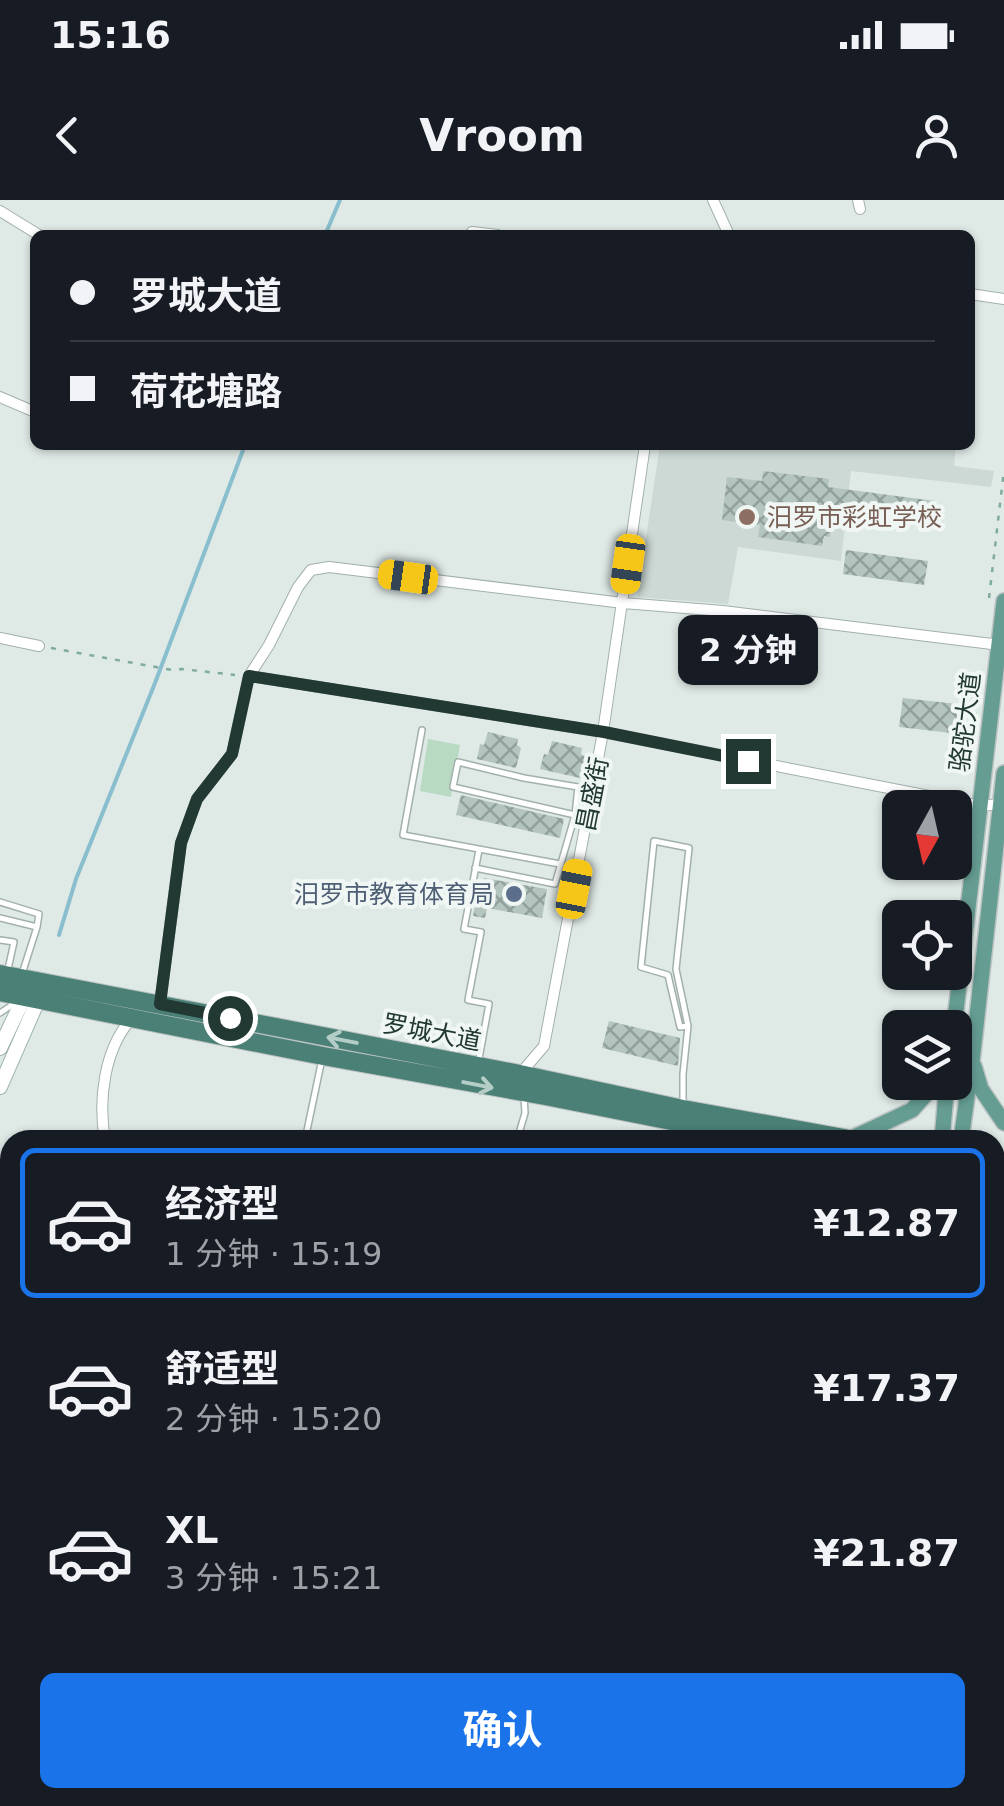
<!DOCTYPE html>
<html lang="zh">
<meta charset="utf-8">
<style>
:root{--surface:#171b24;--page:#20242c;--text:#f1f3f6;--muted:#9ea1a6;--line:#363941;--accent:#1a73e8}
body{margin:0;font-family:"DejaVu Sans","Noto Sans SC",sans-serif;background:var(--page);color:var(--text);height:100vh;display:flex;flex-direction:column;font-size:38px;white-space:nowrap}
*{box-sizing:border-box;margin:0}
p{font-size:32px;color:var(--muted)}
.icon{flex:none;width:55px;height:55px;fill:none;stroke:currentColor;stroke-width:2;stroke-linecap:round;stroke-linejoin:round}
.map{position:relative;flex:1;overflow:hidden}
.details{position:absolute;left:0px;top:930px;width:1005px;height:678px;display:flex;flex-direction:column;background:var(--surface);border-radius:30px 30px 0 0;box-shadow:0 2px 8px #0004}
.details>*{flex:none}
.guide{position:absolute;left:30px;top:30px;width:945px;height:220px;border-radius:15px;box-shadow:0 2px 8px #0004;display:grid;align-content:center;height:220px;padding:0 40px;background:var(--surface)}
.needle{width:65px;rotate:188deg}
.controls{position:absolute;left:882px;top:590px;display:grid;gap:20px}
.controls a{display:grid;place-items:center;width:90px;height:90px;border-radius:15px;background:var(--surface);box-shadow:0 2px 8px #0004;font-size:50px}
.end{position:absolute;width:45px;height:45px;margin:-22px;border:12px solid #213833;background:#fff;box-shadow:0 0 0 5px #fff}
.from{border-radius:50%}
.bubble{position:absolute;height:70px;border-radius:15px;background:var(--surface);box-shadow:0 2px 8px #0004;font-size:32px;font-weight:700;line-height:70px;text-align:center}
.car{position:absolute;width:30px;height:60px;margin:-30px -15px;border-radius:12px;box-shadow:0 0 8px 2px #0007;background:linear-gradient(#f5c518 24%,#345 0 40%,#f5c518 0 76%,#345 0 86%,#f5c518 0)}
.guide b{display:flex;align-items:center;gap:35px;height:95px;font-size:38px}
.guide b+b{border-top:2px solid var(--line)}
.guide i{width:25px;height:25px;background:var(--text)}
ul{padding:18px 0 0;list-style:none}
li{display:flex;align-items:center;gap:30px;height:150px;margin:0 20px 15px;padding:0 20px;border:5px solid transparent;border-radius:15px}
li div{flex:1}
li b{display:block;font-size:38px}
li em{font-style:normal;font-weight:700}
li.active{border-color:var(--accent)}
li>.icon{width:90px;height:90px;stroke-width:1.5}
.button{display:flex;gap:20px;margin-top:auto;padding:20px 40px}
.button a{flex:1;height:115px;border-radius:15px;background:var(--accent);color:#fff;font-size:40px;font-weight:700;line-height:115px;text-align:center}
.status{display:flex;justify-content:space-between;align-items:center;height:70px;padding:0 50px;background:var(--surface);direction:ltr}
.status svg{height:28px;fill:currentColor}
header{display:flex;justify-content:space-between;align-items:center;height:130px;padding:0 40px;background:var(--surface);font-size:45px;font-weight:700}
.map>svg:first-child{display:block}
</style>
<div class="status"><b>15:16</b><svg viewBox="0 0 49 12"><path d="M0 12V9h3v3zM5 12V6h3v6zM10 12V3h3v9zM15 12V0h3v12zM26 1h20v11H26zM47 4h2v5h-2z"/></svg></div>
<header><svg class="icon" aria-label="back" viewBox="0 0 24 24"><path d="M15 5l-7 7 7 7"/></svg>Vroom<svg class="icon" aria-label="person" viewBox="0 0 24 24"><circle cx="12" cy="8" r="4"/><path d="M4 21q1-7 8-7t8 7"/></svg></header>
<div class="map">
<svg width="1004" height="1606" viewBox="0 0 1004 1606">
<defs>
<pattern id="building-cross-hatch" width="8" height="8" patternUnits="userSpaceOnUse" patternTransform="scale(2.5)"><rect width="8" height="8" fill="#b4c4be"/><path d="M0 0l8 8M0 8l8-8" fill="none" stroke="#92a09b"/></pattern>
</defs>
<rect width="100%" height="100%" fill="#dfe9e5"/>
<!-- built -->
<path fill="#cdd9d4" d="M 660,245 L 956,245 L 954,266 L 994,271 L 991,287 L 851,271 L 841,361 L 738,347 L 728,404 L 637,397 Z"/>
<!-- grass -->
<path fill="#b8dac3" d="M 428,539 L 460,545 L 451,597 L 420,591 Z"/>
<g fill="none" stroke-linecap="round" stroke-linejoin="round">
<!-- stream -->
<path stroke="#88becd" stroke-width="4" d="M 325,35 L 340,0
M 59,735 L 76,679 L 155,483 L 245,245"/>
</g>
<!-- building -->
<path fill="url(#building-cross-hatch)" d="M 763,271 L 829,279 L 828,287 L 935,301 L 932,324 L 833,311 L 830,337 L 824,336 L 822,346 L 758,337 L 760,325 L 722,320 L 727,277 L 762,281 Z
M 846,350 L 928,361 L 924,385 L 843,374 Z
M 903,498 L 957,504 L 962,512 L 960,534 L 899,527 Z
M 488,532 L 518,539 L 517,545 L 521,548 L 516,568 L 477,559 L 480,544 L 484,545 Z
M 552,541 L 582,548 L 581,554 L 585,557 L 580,578 L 540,569 L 544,554 L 548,555 Z
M 461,595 L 564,619 L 560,638 L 456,615 Z
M 484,678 L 547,689 L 542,718 L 487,708 L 485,718 L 473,716 L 476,699 L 480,700 Z
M 609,821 L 680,838 L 678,866 L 602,848 Z"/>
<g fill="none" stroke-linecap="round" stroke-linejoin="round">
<!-- service casing -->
<g stroke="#a2b0ac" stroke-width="8">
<path id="service" d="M 422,530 L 403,635 L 560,664
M 475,668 L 555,684 L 575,615 L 578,587 L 524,578 L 458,562 L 453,587 L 575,615
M 0,702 L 39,714 L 37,727
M 0,718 L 37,727 L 22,774
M 0,740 L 14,742 L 8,769
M 0,813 L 18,801
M 478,864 L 489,804 L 468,800 L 481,732 L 464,729 L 479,650
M 683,906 L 683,874 L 688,826 L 676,769 L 689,648 L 654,641 L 641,767 L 668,775 L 680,827 L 688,826
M 305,940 L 322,859
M 517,940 L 525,913 L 524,897
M 995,1438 L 1004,1440
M 995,1509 L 1004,1511
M 0,1574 L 8,1549
M 0,1595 L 2,1606"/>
</g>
<!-- minor casing -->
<g stroke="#a2b0ac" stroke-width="12">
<path id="minor" d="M 713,0 L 729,35
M 858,0 L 860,9
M 0,11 L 39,35
M 472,32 L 498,35
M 970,94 L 1004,99
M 0,197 L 35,212
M 0,438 L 39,446
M 249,476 L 603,532 L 980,606 L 1000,604
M 160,804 L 181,643 L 197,599 L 232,554 L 249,476 L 269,445 L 298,387 L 311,370 L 329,367 L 623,403 L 723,411 L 1000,445
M 520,874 L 544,846 L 603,532 L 645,245
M 105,940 C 98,900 104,850 131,819
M 995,1339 L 1004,1341
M 0,1545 L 10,1550
M 992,1598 L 1004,1603
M 629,1606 L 630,1598
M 678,1606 L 679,1598
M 790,1606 L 791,1598"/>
</g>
<!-- tertiary casing -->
<g stroke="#a2b0ac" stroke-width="15">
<path id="tertiary" d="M 0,1192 L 10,1208
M 0,1210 L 10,1227
M 0,1494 L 10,1496
M 0,1512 L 10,1515
M 184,1598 L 186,1606
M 380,1598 L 411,1606
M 421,1598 L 450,1606"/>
</g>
<!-- secondary casing -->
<g stroke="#9fb4ae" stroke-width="16">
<path id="secondary" d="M 0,848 L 28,789
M 0,887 L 42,791
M 995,1013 L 1004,1010
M 860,1606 L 861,1598
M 879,1606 L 880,1598"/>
</g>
<!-- primary casing -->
<g stroke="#bcc3c2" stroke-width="18">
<path id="primary" d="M 954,828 L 1004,401
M 974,866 L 981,889 L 1004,923
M 850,939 L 912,910 L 937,882
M 942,940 L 947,882
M 961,940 L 972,862 L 1004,573"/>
</g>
<!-- trunk casing -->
<g stroke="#bcc3c2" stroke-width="20">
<path id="trunk" d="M 0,774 L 520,874 L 683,909 L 855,940
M 0,792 L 323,856 L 545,896 L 767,940
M 995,965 L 1004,967
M 995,983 L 1004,984"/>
</g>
<!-- path -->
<path stroke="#80aca0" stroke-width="2.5" stroke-dasharray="5 8" stroke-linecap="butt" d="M 989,398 L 1004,270
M 51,448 L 172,470 L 182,469 L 235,475
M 975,517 L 980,475"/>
<!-- service -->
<use href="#service" stroke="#fff" stroke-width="5"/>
<!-- minor -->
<use href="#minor" stroke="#fff" stroke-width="10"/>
<!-- tertiary -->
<use href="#tertiary" stroke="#fff" stroke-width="12"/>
<!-- secondary -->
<use href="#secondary" stroke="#fff" stroke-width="14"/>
<!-- primary -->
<use href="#primary" stroke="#659d92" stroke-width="15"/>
<!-- trunk -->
<use href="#trunk" stroke="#4a8076" stroke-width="18"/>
</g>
<!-- one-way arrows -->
<defs><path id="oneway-shaft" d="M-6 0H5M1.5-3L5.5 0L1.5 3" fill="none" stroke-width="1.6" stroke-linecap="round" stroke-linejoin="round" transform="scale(2.5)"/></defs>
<g stroke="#b5cdc7">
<use href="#oneway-shaft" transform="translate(342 840) rotate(-169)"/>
<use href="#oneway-shaft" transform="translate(478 885) rotate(11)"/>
</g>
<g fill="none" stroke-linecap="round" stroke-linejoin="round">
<!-- route -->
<path stroke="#213833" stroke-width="12" d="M 230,818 L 160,804 L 181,643 L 197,599 L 232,554 L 249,476 L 604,532 L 748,561"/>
</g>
<!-- markers -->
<circle fill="#8d6e63" stroke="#eff6f3" stroke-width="4" cx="747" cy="317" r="10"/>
<circle fill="#5c6f8a" stroke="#eff6f3" stroke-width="4" cx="514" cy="694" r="10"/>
<g text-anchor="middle" stroke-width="8" stroke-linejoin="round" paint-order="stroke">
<!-- education labels -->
<g font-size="25" fill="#785e54" stroke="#eff6f3" text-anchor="start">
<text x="767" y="326">汨罗市彩虹学校</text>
</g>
<!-- street labels -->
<g font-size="25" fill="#213833" stroke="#eff6f3">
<text transform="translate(965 522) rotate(-83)" y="9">骆驼大道</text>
<text transform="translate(592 594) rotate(-79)" y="9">昌盛街</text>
<text transform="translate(432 832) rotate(11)" y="9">罗城大道</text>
</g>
<!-- service labels -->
<g font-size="25" fill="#4e5e75" stroke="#eff6f3" text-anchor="end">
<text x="494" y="703">汨罗市教育体育局</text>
</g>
</g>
</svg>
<div class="controls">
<a><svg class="needle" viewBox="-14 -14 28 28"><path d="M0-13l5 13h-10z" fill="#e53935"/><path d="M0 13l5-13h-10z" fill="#9ea1a6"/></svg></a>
<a><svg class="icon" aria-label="locate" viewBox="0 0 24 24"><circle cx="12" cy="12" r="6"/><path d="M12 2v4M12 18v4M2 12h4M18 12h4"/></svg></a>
<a><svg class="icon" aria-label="layers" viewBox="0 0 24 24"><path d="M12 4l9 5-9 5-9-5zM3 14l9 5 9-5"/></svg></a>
</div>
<i class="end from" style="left:230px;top:818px"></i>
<i class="end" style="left:748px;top:561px"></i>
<div class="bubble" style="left:678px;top:415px;width:140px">2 分钟</div>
<i class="car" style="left:628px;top:364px;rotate:188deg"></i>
<i class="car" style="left:408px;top:377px;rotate:278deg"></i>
<i class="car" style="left:574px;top:689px;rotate:11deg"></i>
<div class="guide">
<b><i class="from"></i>罗城大道</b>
<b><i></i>荷花塘路</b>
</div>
<section class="details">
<ul>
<li class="active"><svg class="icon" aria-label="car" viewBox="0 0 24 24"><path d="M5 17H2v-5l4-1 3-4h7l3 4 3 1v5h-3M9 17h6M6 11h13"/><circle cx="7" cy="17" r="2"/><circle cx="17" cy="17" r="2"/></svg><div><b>经济型</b><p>1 分钟 · 15:19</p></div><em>¥12.87</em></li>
<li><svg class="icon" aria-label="car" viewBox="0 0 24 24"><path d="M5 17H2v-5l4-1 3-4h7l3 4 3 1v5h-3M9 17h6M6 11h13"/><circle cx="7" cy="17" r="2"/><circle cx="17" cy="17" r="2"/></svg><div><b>舒适型</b><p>2 分钟 · 15:20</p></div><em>¥17.37</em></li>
<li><svg class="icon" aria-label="car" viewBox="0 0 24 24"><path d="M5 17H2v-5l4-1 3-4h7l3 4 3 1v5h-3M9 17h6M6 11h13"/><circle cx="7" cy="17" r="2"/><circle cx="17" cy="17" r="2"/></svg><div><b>XL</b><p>3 分钟 · 15:21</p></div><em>¥21.87</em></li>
</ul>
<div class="button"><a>确认</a></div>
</section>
</div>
